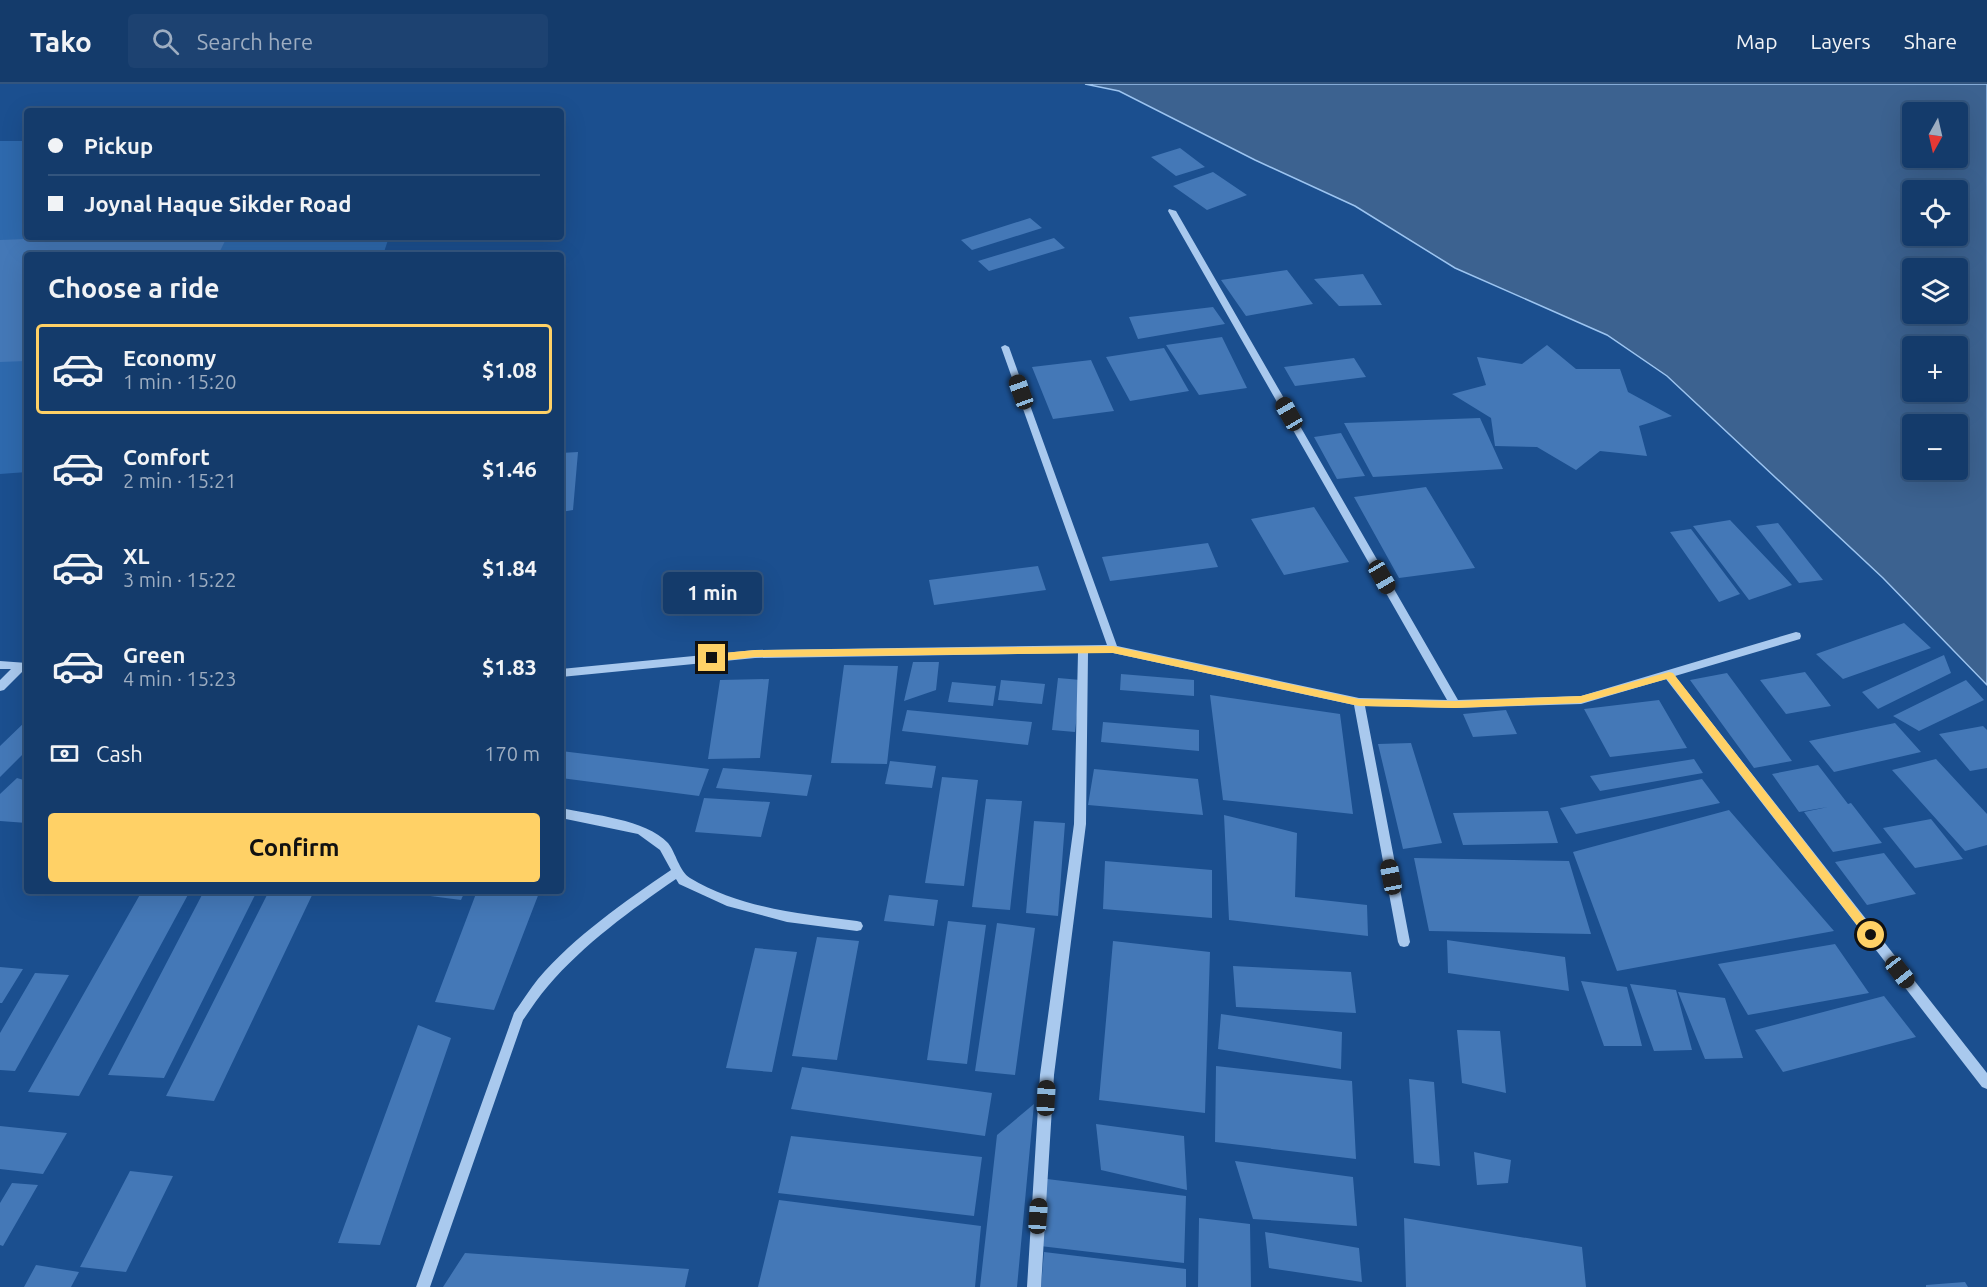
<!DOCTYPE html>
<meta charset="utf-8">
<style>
:root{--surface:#143b6b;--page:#1d4271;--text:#f1f3f6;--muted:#9dadc1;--line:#33557e;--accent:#ffd166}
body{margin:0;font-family:Ubuntu,sans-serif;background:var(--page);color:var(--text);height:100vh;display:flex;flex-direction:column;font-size:22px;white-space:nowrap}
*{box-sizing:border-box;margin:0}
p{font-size:20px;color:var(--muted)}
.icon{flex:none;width:33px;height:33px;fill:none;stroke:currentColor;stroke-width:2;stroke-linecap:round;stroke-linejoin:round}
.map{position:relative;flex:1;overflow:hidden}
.panel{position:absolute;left:24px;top:168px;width:540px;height:642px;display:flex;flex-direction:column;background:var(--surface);border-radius:6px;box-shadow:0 6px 24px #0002,0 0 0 2px var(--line)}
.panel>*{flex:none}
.guide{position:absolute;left:24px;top:24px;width:540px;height:132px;border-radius:6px;box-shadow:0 6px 24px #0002,0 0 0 2px var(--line);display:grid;align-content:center;height:132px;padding:0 24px;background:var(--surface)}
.needle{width:39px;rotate:188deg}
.buttons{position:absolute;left:1902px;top:18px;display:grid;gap:12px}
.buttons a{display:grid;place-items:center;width:66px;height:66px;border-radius:6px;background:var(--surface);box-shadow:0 6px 24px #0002,0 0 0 2px var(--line);font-size:30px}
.end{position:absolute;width:27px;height:27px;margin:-14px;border:8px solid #ffd166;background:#111;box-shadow:0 0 0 3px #111}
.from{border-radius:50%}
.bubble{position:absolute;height:42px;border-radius:6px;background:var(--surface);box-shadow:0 6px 24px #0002,0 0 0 2px var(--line);font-size:20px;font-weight:700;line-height:42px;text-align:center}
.car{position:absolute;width:18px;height:36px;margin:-18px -9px;border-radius:8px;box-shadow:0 0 4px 2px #0007;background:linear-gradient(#222 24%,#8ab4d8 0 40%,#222 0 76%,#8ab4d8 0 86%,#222 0)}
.guide b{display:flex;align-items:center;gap:21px;height:57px;font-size:22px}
.guide b+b{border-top:2px solid var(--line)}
.guide i{width:15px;height:15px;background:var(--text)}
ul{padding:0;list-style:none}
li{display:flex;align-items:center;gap:18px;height:90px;margin:0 12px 9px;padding:0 12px;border:3px solid transparent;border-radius:6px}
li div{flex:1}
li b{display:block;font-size:22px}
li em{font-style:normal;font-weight:700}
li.on{border-color:var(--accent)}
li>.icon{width:54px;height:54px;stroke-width:1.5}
h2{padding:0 24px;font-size:27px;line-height:72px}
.pay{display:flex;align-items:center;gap:15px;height:66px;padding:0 24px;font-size:22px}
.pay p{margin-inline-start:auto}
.action{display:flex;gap:12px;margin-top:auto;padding:12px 24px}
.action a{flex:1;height:69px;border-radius:6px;background:var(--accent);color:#111;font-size:24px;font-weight:700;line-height:69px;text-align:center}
header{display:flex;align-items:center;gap:36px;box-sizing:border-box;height:84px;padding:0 30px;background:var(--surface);border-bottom:2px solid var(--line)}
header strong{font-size:28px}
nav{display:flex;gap:33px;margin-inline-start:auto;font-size:21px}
.search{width:420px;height:54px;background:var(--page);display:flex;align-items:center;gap:15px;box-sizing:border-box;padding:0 21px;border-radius:6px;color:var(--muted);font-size:22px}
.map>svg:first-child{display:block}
</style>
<header>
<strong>Tako</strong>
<div class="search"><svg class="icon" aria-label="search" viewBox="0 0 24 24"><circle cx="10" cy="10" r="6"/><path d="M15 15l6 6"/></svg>Search here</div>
<nav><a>Map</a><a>Layers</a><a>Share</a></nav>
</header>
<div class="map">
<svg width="1987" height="1203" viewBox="0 0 1987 1203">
<rect width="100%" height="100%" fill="#1b4f8f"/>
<!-- green -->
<path fill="#2e69ad" d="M 0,57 L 27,57 L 27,153 L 389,153 L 383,171 L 27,171 L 27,388 L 0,390 Z"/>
<!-- water -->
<path fill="#3c6290" stroke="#9cc4f0" stroke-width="1.5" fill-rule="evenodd" d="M 1085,0 L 1987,0 L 1987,601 L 1883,494 L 1667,292 L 1607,251 L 1455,184 L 1355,122 L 1255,76 L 1119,7 ZM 1912,28 L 1958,28 L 1958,74 L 1912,74 ZM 1912,106 L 1958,106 L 1958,152 L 1912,152 ZM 1912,184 L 1958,184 L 1958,230 L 1912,230 ZM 1912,262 L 1958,262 L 1958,308 L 1912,308 ZM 1912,340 L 1958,340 L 1958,386 L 1912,386 Z"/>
<!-- building -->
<path fill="#4478b7" d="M 1180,64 L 1205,83 L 1176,92 L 1151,73 Z
M 1213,88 L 1247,111 L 1207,126 L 1173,102 Z
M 1030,134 L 1042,144 L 972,166 L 961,156 Z
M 77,153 L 227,153 L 218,171 L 27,171 L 27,277 L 0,278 L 0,156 Z
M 1054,154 L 1065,164 L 989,187 L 978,177 Z
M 1287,186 L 1313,220 L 1246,232 L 1221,196 Z
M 1363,190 L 1382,221 L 1339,222 L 1314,195 Z
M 1213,223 L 1225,240 L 1138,255 L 1129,233 Z
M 1222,253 L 1247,304 L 1199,311 L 1166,261 Z
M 1547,261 L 1576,285 L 1620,285 L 1628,308 L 1672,332 L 1639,342 L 1647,372 L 1600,367 L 1576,386 L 1537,363 L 1495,362 L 1491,334 L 1452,310 L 1486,301 L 1477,273 L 1522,280 Z
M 1164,264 L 1189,307 L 1130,317 L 1106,273 Z
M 1354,274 L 1366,293 L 1295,302 L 1284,283 Z
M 1091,276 L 1114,327 L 1053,335 L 1032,283 Z
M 1480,334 L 1503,385 L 1373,393 L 1344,339 Z
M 1341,349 L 1365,392 L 1337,395 L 1314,353 Z
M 578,368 L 573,426 L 561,428 L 561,369 Z
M 1426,403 L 1475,484 L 1399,494 L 1354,413 Z
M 1314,423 L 1349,478 L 1284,491 L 1251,435 Z
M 1730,436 L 1792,501 L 1749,516 L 1693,442 Z
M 1778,439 L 1823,496 L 1799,499 L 1756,442 Z
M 1691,445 L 1740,510 L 1719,518 L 1670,448 Z
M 1208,459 L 1218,483 L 1110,497 L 1102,473 Z
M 1038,482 L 1046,506 L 934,521 L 929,496 Z
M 1904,539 L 1931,564 L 1843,595 L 1816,570 Z
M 1944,571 L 1951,589 L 1878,625 L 1862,608 Z
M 913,578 L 939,578 L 936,606 L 904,617 Z
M 844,581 L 898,582 L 887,680 L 831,679 Z
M 1805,588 L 1831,622 L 1786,630 L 1760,596 Z
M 1727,589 L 1792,677 L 1754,684 L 1690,596 Z
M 1121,590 L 1194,596 L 1194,612 L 1120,606 Z
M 1058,594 L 1081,596 L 1075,648 L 1052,646 Z
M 769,595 L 760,674 L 708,675 L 720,596 Z
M 1001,596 L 1045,600 L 1042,620 L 998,616 Z
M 1966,596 L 1984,616 L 1919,647 L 1893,632 Z
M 952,598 L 996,602 L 993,622 L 948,618 Z
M 1210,611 L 1340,630 L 1353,730 L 1223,716 Z
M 1659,616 L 1687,664 L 1610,673 L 1584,625 Z
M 907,626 L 1032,638 L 1028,661 L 902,647 Z
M 1506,626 L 1517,650 L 1473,653 L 1463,630 Z
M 27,636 L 27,666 L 0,693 L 0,662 Z
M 1103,638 L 1199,646 L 1199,667 L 1101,658 Z
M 1895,639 L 1921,668 L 1834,688 L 1809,657 Z
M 1983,642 L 1987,646 L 1987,684 L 1970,687 L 1939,650 Z
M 1411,659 L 1442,759 L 1403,765 L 1378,660 Z
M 561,667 L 709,685 L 699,712 L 561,694 Z
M 1694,675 L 1703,689 L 1600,707 L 1590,692 Z
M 1936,675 L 1987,730 L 1987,761 L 1965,767 L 1892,686 Z
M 890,677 L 936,682 L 932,704 L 885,700 Z
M 1818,681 L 1848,720 L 1851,719 L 1882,759 L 1833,768 L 1804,728 L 1828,723 L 1799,728 L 1772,690 Z
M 723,684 L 812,691 L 807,712 L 716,704 Z
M 1094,685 L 1198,695 L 1203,731 L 1088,721 Z
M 942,693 L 978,696 L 964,802 L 925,799 Z
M 17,694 L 27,697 L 27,739 L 0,737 L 0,710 Z
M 1702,695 L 1720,719 L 1576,750 L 1560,724 Z
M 704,714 L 770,718 L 761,753 L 695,748 Z
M 986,715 L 1022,717 L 1010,826 L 972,823 Z
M 1729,726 L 1834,847 L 1617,887 L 1573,768 Z
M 1548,727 L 1558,759 L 1463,761 L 1453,729 Z
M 1224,731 L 1297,749 L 1295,813 L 1367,821 L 1368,852 L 1229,836 Z
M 1931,735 L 1963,775 L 1915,784 L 1883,744 Z
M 1034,737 L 1065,739 L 1058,832 L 1026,829 Z
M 1884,769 L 1916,810 L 1867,821 L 1835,778 Z
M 1414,774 L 1569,777 L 1591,850 L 1429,847 Z
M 1105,777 L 1212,786 L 1212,834 L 1103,825 Z
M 142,807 L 190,807 L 79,1012 L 28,1008 Z
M 204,807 L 257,807 L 164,994 L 108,991 Z
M 269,807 L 314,807 L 214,1017 L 166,1012 Z
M 392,807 L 465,807 L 461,816 Z
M 477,807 L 539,809 L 494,926 L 435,918 Z
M 889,811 L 938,816 L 934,842 L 884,837 Z
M 948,837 L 986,841 L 967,980 L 927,976 Z
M 997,839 L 1035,844 L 1015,991 L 975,987 Z
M 817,853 L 859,857 L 837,976 L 792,972 Z
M 1447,856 L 1565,873 L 1569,907 L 1448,889 Z
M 1113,857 L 1210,868 L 1205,1029 L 1099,1016 Z
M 1835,860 L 1869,909 L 1748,931 L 1718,880 Z
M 755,864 L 797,868 L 772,988 L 726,984 Z
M 1233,882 L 1351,888 L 1356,929 L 1236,923 Z
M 0,883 L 23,885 L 2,919 L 0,919 Z
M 35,889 L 69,891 L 15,987 L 0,986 L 0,949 Z
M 1581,897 L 1627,903 L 1642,962 L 1604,962 Z
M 1630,900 L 1676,906 L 1692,966 L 1654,967 Z
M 1678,908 L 1725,914 L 1743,974 L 1705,975 Z
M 1884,912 L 1916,953 L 1783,988 L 1755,946 Z
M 1221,930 L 1342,948 L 1341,985 L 1218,965 Z
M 418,941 L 451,954 L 380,1161 L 338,1159 Z
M 1457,946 L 1500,947 L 1506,1009 L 1462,999 Z
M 1216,982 L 1352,997 L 1356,1075 L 1215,1058 Z
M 802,983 L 992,1009 L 985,1052 L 791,1025 Z
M 1409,995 L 1434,998 L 1440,1082 L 1414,1079 Z
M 1034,1020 L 1017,1203 L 980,1203 L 997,1051 Z
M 1096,1040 L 1184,1052 L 1187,1106 L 1101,1086 Z
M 0,1042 L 67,1049 L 43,1090 L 0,1085 Z
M 791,1052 L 982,1073 L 974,1132 L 778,1109 Z
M 1474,1068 L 1511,1076 L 1508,1099 L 1477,1101 Z
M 1235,1077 L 1353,1093 L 1357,1142 L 1253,1135 Z
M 130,1087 L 173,1092 L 126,1188 L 80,1183 Z
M 1047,1095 L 1186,1112 L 1184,1179 L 1040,1162 Z
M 12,1099 L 38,1101 L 3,1162 L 0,1161 L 0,1119 Z
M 779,1116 L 981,1142 L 975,1203 L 758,1203 Z
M 1199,1134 L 1250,1140 L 1251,1203 L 1198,1203 Z
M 1404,1134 L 1582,1163 L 1586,1203 L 1406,1203 Z
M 1265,1148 L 1359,1164 L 1362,1198 L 1269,1184 Z
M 1044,1168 L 1186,1185 L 1186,1203 L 1041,1203 Z
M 465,1169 L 689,1185 L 685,1203 L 443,1203 Z
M 36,1181 L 79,1188 L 71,1203 L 24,1203 Z
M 1965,1198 L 1968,1203 L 1926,1203 L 1926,1201 Z"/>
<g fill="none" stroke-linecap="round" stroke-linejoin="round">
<!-- minor -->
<path fill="#a9c9ee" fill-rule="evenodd" d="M 1169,125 L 1176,127 L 1458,616 L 1581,612 L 1796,548 L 1800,549 L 1801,552 L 1800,555 L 1675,592 L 1987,989 L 1987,1005 L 1982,1003 L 1666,595 L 1581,620 L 1455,624 L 1365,622 L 1410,858 L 1408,862 L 1404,863 L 1400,862 L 1398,858 L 1354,621 L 1113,569 L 1088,569 L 1086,740 L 1054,991 L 1041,1203 L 1027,1203 L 1040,991 L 1074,740 L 1078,569 L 755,574 L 561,593 L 561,585 L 755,566 L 1107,561 L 1001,263 L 1005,261 L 1009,263 L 1117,562 L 1359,614 L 1447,616 L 1168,127 Z
M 0,577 L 27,579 L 27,585 L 24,586 L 4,606 L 0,607 L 0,596 L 11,585 L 0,585 Z
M 561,724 C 592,731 646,735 668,759 C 676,769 679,787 690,794 C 740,824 800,830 857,837 L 861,838 L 863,842 L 861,846 L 857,847 L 787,838 L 727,822 L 679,800 L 676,795 C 631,826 584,860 548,902 C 539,912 531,925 523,936 L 430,1203 L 416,1203 L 514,929 C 522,918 529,906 538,895 C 575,852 624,818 671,786 L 660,766 L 638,750 L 561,734 Z"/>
</g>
<!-- route -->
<path fill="#ffd166" d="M 1113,562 L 1359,615 L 1455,617 L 1581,612 L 1669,588 L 1673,589 L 1877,851 L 1875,854 L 1867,854 L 1667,595 L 1581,619 L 1455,624 L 1359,622 L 1113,569 L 755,573 L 712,578 L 707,574 L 712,570 L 755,566 Z"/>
</svg>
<div class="buttons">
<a><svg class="needle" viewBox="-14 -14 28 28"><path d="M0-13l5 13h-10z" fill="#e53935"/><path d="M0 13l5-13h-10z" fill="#9dadc1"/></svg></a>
<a><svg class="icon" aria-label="locate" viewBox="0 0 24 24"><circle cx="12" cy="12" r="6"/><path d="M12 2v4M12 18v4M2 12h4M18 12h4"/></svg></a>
<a><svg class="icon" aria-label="layers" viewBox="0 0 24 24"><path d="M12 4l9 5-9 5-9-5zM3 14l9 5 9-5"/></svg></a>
<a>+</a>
<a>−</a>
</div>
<i class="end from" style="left:1871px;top:851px"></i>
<i class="end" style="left:712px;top:574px"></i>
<div class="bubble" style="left:663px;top:488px;width:99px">1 min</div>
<i class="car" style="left:1021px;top:308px;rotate:340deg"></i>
<i class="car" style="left:1289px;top:330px;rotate:330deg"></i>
<i class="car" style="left:1382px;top:493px;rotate:150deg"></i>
<i class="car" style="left:1391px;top:793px;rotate:349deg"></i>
<i class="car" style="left:1900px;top:888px;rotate:142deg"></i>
<i class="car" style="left:1046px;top:1014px;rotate:3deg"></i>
<i class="car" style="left:1038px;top:1132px;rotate:4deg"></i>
<div class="guide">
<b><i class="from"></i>Pickup</b>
<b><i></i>Joynal Haque Sikder Road</b>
</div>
<section class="panel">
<h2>Choose a ride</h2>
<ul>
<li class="on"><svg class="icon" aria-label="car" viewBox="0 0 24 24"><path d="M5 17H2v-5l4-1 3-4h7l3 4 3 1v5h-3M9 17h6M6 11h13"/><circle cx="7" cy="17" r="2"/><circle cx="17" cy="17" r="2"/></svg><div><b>Economy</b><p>1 min · 15:20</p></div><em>$1.08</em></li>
<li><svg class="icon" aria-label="car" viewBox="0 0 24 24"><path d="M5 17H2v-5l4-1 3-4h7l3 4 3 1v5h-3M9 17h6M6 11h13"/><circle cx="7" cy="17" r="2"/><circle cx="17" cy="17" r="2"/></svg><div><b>Comfort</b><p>2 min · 15:21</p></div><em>$1.46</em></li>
<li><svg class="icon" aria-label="car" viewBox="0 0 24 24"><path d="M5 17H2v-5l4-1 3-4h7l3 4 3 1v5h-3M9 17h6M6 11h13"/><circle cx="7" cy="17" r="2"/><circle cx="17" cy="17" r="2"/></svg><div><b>XL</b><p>3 min · 15:22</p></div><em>$1.84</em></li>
<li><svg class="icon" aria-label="car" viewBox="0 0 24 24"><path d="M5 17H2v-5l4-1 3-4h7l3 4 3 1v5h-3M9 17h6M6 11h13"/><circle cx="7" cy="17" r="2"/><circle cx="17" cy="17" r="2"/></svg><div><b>Green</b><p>4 min · 15:23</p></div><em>$1.83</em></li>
</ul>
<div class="pay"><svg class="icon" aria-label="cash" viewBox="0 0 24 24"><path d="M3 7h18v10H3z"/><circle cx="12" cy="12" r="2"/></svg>Cash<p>170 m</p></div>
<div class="action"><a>Confirm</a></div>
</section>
</div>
